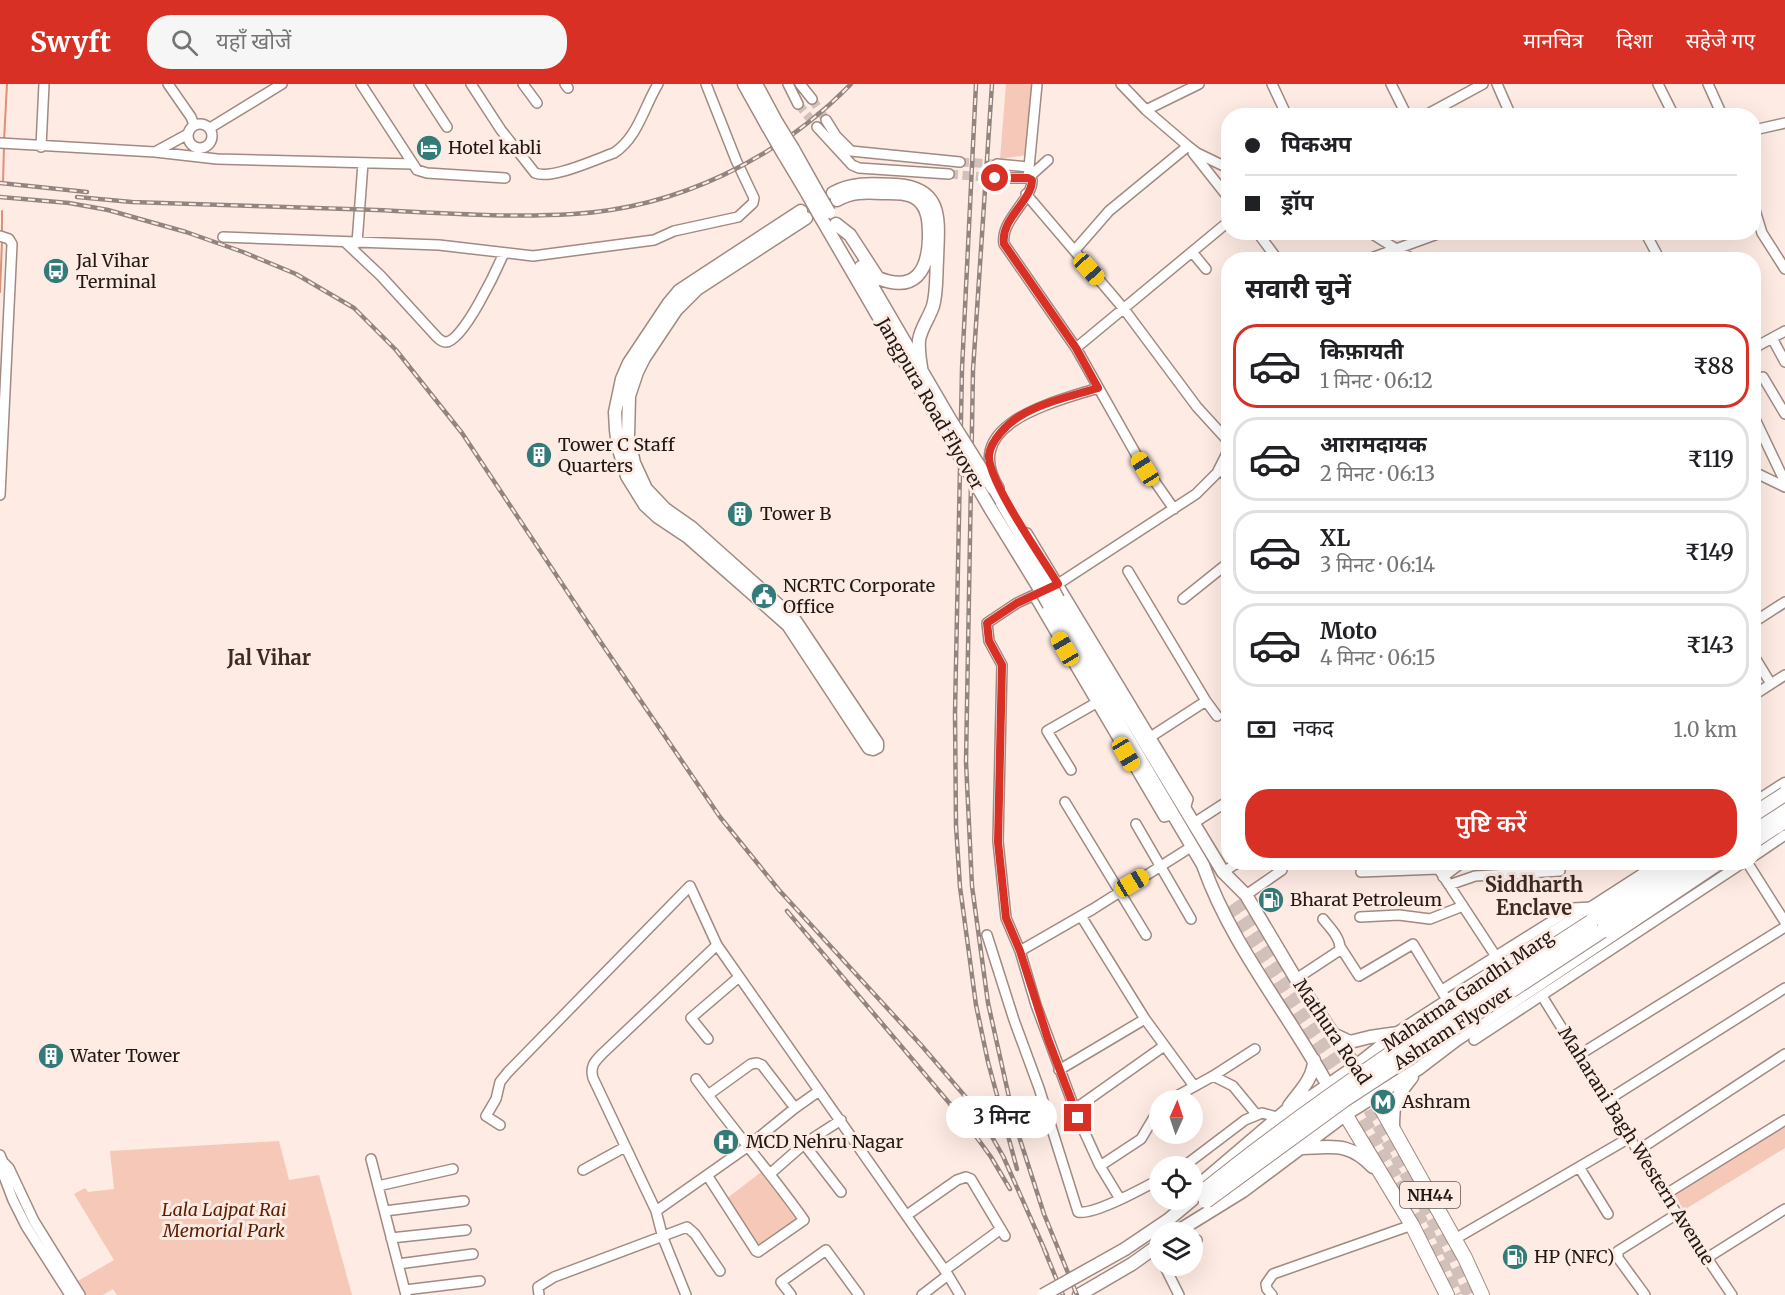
<!DOCTYPE html>
<html lang="hi">
<meta charset="utf-8">
<style>
:root{--surface:#fff;--page:#f6f6f6;--text:#202124;--muted:#757577;--line:#e0e0e0;--accent:#d93025}
body{margin:0;font-family:Merriweather,"Noto Sans Devanagari",serif;background:var(--page);color:var(--text);height:100vh;display:flex;flex-direction:column;font-size:22px;white-space:nowrap}
*{box-sizing:border-box;margin:0}
p{font-size:20px;color:var(--muted)}
.icon{flex:none;width:33px;height:33px;fill:none;stroke:currentColor;stroke-width:2;stroke-linecap:round;stroke-linejoin:round}
.map{position:relative;flex:1;overflow:hidden}
.details{position:absolute;left:1221px;top:168px;width:540px;height:618px;display:flex;flex-direction:column;background:var(--surface);border-radius:24px;box-shadow:0 6px 24px #0002}
.details>*{flex:none}
.banner{position:absolute;left:1221px;top:24px;width:540px;height:132px;border-radius:24px;box-shadow:0 6px 24px #0002;display:grid;align-content:center;height:132px;padding:0 24px;background:var(--surface)}
.needle{width:39px;rotate:3deg}
.fabs{position:absolute;left:1149px;top:1006px;display:grid;gap:12px}
.fabs a{display:grid;place-items:center;width:54px;height:54px;border-radius:50%;background:var(--surface);box-shadow:0 6px 24px #0002;font-size:30px}
.end{position:absolute;width:27px;height:27px;margin:-14px;border:8px solid #d93025;background:#fff;box-shadow:0 0 0 3px #fff}
.from{border-radius:50%}
.bubble{position:absolute;height:42px;border-radius:21px;background:var(--surface);box-shadow:0 6px 24px #0002;font-size:20px;font-weight:600;line-height:42px;text-align:center}
.car{position:absolute;width:18px;height:36px;margin:-18px -9px;border-radius:8px;box-shadow:0 0 4px 2px #0007;background:linear-gradient(#f5c518 24%,#345 0 40%,#f5c518 0 76%,#345 0 86%,#f5c518 0)}
.banner b{display:flex;align-items:center;gap:21px;height:57px;font-size:22px}
.banner b+b{border-top:2px solid var(--line)}
.banner i{width:15px;height:15px;background:var(--text)}
ul{padding:0;list-style:none}
li{display:flex;align-items:center;gap:18px;height:84px;margin:0 12px 9px;padding:0 12px;border:3px solid var(--line);border-radius:24px}
li div{flex:1}
li b{display:block;font-size:22px}
li em{font-style:normal;font-weight:600}
li.selected{border-color:var(--accent)}
li>.icon{width:54px;height:54px;stroke-width:1.5}
h2{padding:0 24px;font-size:27px;line-height:72px}
.pay{display:flex;align-items:center;gap:15px;height:66px;padding:0 24px;font-size:22px}
.pay p{margin-inline-start:auto}
.action{display:flex;gap:12px;margin-top:auto;padding:12px 24px}
.action a{flex:1;height:69px;border-radius:24px;background:var(--accent);color:#fff;font-size:24px;font-weight:600;line-height:69px;text-align:center}
header{display:flex;align-items:center;gap:36px;box-sizing:border-box;height:84px;padding:0 30px;background:var(--accent);color:#fff}
header strong{font-size:28px}
nav{display:flex;gap:33px;margin-inline-start:auto;font-size:21px}
.search{width:420px;height:54px;background:var(--page);display:flex;align-items:center;gap:15px;box-sizing:border-box;padding:0 21px;border-radius:24px;color:var(--muted);font-size:22px}
.map>svg:first-child{display:block}
</style>
<header>
<strong>Swyft</strong>
<div class="search"><svg class="icon" aria-label="search" viewBox="0 0 24 24"><circle cx="10" cy="10" r="6"/><path d="M15 15l6 6"/></svg>यहाँ खोजें</div>
<nav><a>मानचित्र</a><a>दिशा</a><a>सहेजे गए</a></nav>
</header>
<div class="map">
<svg width="1785" height="1211" viewBox="0 0 1785 1211">
<rect width="100%" height="100%" fill="#feebe4"/>
<!-- green -->
<path fill="#f5c8b7" d="M 1006,0 L 1033,0 L 1027,71 L 1000,75 Z
M 1785,1040 L 1785,1064 L 1684,1126 L 1673,1109 Z
M 279,1057 L 289,1096 L 319,1091 L 352,1211 L 117,1211 L 113,1205 L 103,1211 L 86,1211 L 78,1197 L 114,1176 L 74,1110 L 85,1104 L 88,1108 L 114,1105 L 110,1067 Z
M 764,1086 L 803,1133 L 759,1166 L 726,1115 Z"/>
<g fill="none" stroke-linecap="round" stroke-linejoin="round">
<!-- stream -->
<path stroke="#db9277" stroke-width="2" d="M 4,57 L 7,0
M 3,99 L 4,63
M 2,148 L 2,127
M 0,208 L 2,157"/>
<!-- minor-tunnel -->
<path stroke="#d2c1bb" stroke-width="9" stroke-dasharray="9 4.5" stroke-linecap="butt" d="M 812,15 L 826,36
M 798,20 L 817,43
M 960,78 L 997,80
M 949,90 L 995,94"/>
<!-- major-tunnel -->
<path stroke="#d2c1bb" stroke-width="12" stroke-dasharray="12 6" stroke-linecap="butt" d="M 1238,816 L 1350,996
M 1229,822 L 1334,991 L 1359,1026 L 1428,1148 L 1458,1211
M 1360,1010 L 1437,1145 L 1469,1211"/>
<!-- minor casing -->
<g stroke="#a08a82" stroke-width="12">
<path id="minor" d="M 168,0 L 191,33 L 194,41
M 361,0 L 417,86 L 427,89 L 505,94
M 419,0 L 447,43
M 471,0 L 501,46 L 535,89 C 552,96 596,75 614,69 C 638,53 644,23 658,0
M 523,0 L 537,19
M 565,0 L 568,4
M 788,0 L 798,20
M 800,0 L 812,15
M 1121,0 L 1146,26 L 1188,62 L 1197,69 L 1228,84
M 1272,0 L 1287,32
M 1391,0 L 1407,32
M 1497,0 L 1511,32
M 1658,0 L 1674,32
M 1708,0 L 1722,31
M 1146,26 L 1199,0
M 1424,32 L 1483,0
M 826,36 L 836,52 L 851,67 L 960,78
M188 52a12 12 0 1 1 24 0a12 12 0 1 1-24 0Z
M 817,43 L 852,81 L 859,84 L 949,90
M 210,44 L 282,0
M 1754,46 L 1785,39
M 0,59 L 155,68 L 217,75 L 413,80
M 41,63 L 44,0
M 155,68 L 188,50
M 1193,69 L 1227,112
M 1048,76 L 1028,94 L 1032,96 C 1033,115 1000,136 1004,160 L 1076,264 L 1137,372 L 1174,425
M 997,80 L 1029,83
M 995,94 L 1028,94 L 1037,0
M 1026,110 L 1124,225 L 1197,323 L 1228,357
M 1754,123 L 1762,149 L 1785,185
M 1257,148 L 1278,176
M 1369,148 L 1414,176
M 1645,148 L 1660,176
M 0,152 L 9,155 L 12,160 L 0,411
M 223,153 L 439,161 L 533,172 L 654,156 L 674,147 L 738,133 L 753,119 L 754,114 L 736,76 L 706,0
M 346,159 L 381,192 L 435,251 C 438,254 441,258 446,258 C 463,258 497,185 504,169
M 357,159 L 363,79
M 1075,166 L 1109,127 L 1188,62
M 1192,168 L 1206,185
M 1366,176 L 1443,148
M 1772,254 L 1785,278
M 1076,264 L 1228,138
M 1754,264 L 1785,247
M 1763,293 L 1785,330
M 1754,333 L 1785,398
M 1220,383 L 1228,395
M 1754,388 L 1785,403
M 999,404 C 959,339 1055,318 1098,304
M 1027,449 L 1188,715 L 1185,725
M 1128,487 L 1206,617 L 1152,652
M 1034,512 L 1164,733 L 1172,731
M 1183,515 L 1228,479
M 1754,538 L 1785,518
M 1754,572 L 1771,600
M 1754,611 L 1785,591
M 1206,617 L 1217,632
M 1071,686 L 1047,647 L 1096,619
M 1065,718 L 1146,851
M 1194,739 L 1228,717
M 1136,740 L 1191,835
M 1754,772 L 1785,751
M 1434,778 L 1499,877
M 1747,778 L 1785,838
M 1223,788 L 1239,778
M 1361,788 L 1438,785
M 1443,793 L 1463,778
M 1449,801 L 1475,792 L 1560,787
M 1246,811 L 1282,786
M 1081,832 L 1145,935 L 1194,1002
M 1360,833 L 1399,831 L 1430,835 L 1463,822
M 987,851 L 1014,936 L 1039,1004 L 1078,1128 C 1095,1131 1143,1104 1160,1095
M 1341,864 L 1359,892 L 1413,860 L 1444,911
M 1020,867 L 1093,825 L 1191,763
M 1296,895 L 1340,866 C 1341,854 1330,844 1323,835
M 1442,906 L 1573,824 L 1593,823
M 1542,912 L 1677,1130 L 1732,1211
M 708,955 L 691,934 L 739,893
M 1474,956 L 1744,778
M 1579,971 L 1785,843
M 1059,986 L 1145,935
M 1213,992 L 1233,1002 L 1256,1030
M 696,995 C 731,1043 770,1088 804,1136 L 758,1168 L 756,1167 L 707,1091
M 708,1011 L 751,980 L 757,979 L 762,981 L 795,1024
M 1168,1017 L 1213,992 L 1255,965
M 1606,1017 L 1785,904
M 1075,1025 L 1164,962
M 500,1041 L 486,1032 L 496,1015 L 500,998 L 508,988 L 690,802 L 717,861 L 948,1191
M 804,1060 L 841,1108
M 1637,1067 L 1785,970
M 0,1071 L 3,1078 L 2,1087 L 13,1116 L 26,1142 L 70,1211
M 371,1075 L 406,1211
M 3,1078 L 9,1084 L 34,1137 L 80,1211
M 1100,1082 L 1141,1055 L 1160,1023
M 1183,1083 L 1245,1036 L 1262,1029 L 1277,1033
M 1579,1083 L 1608,1130
M 583,1086 L 625,1063
M 771,1089 L 804,1060 L 841,1036
M 378,1102 L 453,1085
M 1666,1110 L 1785,1036
M 1120,1115 L 1100,1082 L 1078,1034 L 1036,921 L 1020,867 L 1006,834 L 998,757 L 1002,581 L 989,557 L 987,539 L 1017,519 L 1058,500 L 1196,410 L 1217,389 L 1228,367
M 385,1127 L 464,1117
M 656,1127 L 747,1063 L 795,1024 L 819,1007
M 907,1131 L 957,1096 L 966,1093 L 971,1095 L 1005,1152
M 391,1154 L 466,1146
M 1455,1155 L 1629,1054
M 1192,1161 L 1197,1156
M 1707,1174 L 1785,1125
M 398,1180 L 473,1170
M 1169,1182 L 1166,1185 L 1179,1211
M 945,1186 L 1001,1145
M 405,1206 L 480,1197
M 539,1211 L 538,1203 L 554,1193 L 687,1143 L 695,1150 L 720,1187
M 686,1211 L 663,1154 L 656,1127 L 593,994 C 590,983 594,978 602,970 L 717,861
M 791,1211 L 781,1198 L 826,1166 L 859,1211
M 922,1211 L 948,1191 L 960,1211
M 1272,1211 L 1267,1205 L 1266,1200 L 1273,1190 L 1412,1141
M 1645,1211 L 1618,1174 L 1618,1167 L 1677,1130"/>
</g>
<!-- major casing -->
<g stroke="#a08a82" stroke-width="15">
<path id="major" d="M 744,0 L 768,43
M 756,0 L 777,39
M 793,65 L 816,106
M 783,69 L 807,109
M 833,109 C 853,98 873,100 896,101 C 945,104 938,138 937,176 C 936,191 937,208 933,222 C 929,234 921,244 919,256 C 918,267 920,278 922,289
M 801,127 L 694,197 L 679,207 L 669,219 L 629,279 L 622,295 L 615,328 L 616,346 L 618,362 L 627,392 L 645,421 L 658,433 L 688,453 L 788,541 L 869,664 L 873,665 L 877,663 L 877,659 L 794,535 L 692,444 L 665,425 L 646,405 L 634,379 L 628,352 L 629,312 L 637,288 L 644,274 L 676,226 L 697,205 L 806,134
M 820,132 L 949,354
M 836,140 L 850,151 L 878,194 C 915,209 928,187 929,154 C 929,140 929,124 917,115 C 907,108 893,109 881,109 C 865,108 851,108 837,116
M 861,183 L 951,337
M 993,404 L 1051,502
M 990,424 L 1041,507
M 1058,515 L 1223,788 L 1246,811 L 1296,895 L 1365,997
M 1049,521 L 1203,781 C 1231,861 1287,927 1327,1000
M 1754,720 L 1785,700
M 1754,758 L 1785,738
M 1335,951 L 1350,958 L 1370,953 L 1398,949
M 1289,1022 C 1299,1008 1314,994 1314,976
M 1393,1044 C 1393,1016 1395,1015 1412,993
M 1302,1064 C 1334,1063 1349,1058 1373,1083
M 1192,1107 L 1287,1026 L 1314,1011 L 1356,982 L 1398,949 L 1663,778
M 1175,1149 L 1243,1107 L 1346,1030 L 1418,985 L 1456,956 L 1721,778
M 1125,1165 L 1168,1136 L 1192,1116
M 1079,1211 L 1132,1180 L 1160,1160"/>
</g>
<!-- highway casing -->
<g stroke="#a08a82" stroke-width="16">
<path id="highway" d="M 1754,746 L 1785,725
M 1591,838 L 1681,778
M 1602,847 L 1705,778
M 1327,1000 L 1412,1141 L 1447,1211
M 1375,1013 L 1465,1174 L 1482,1211"/>
</g>
<!-- minor -->
<use href="#minor" stroke="#fff" stroke-width="9"/>
<!-- major -->
<use href="#major" stroke="#fff" stroke-width="12"/>
<!-- highway -->
<use href="#highway" stroke="#fff" stroke-width="14"/>
<!-- rail casing -->
<g stroke="#928580" stroke-width="4.5">
<path id="rail" d="M 976,0 L 962,285 L 955,629 L 956,742 L 960,803 L 976,921 L 988,978 L 1017,1085
M 992,0 L 973,286 L 966,678 L 972,802 L 988,919 L 1015,1040 L 1044,1130 L 1077,1211
M 0,99 L 87,108
M 0,113 L 69,119 L 108,126 L 186,148 L 243,168 L 296,190 L 354,224 L 396,266 L 462,349 L 602,560 L 720,733 L 779,806 L 921,961 L 976,1025 L 1003,1072 L 1047,1171
M 77,113 L 132,118 C 214,121 295,123 377,126 C 442,129 508,134 573,130 C 677,124 778,75 851,0
M 787,827 L 967,1040 L 991,1073 L 1010,1105
M 1044,1165 L 1063,1211"/>
</g>
<!-- rail -->
<use href="#rail" stroke="#feebe4" stroke-width="2" stroke-dasharray="7" stroke-linecap="butt"/>
<!-- major-bridge casing -->
<g stroke="#a08a82" stroke-width="15" stroke-linecap="butt">
<path id="major-bridge" d="M 777,39 L 793,65
M 768,43 L 783,69
M 816,106 L 829,128
M 807,109 L 820,132
M 951,337 L 993,404
M 949,354 L 990,424
M 1051,502 L 1058,515
M 1041,507 L 1049,521
M 1043,1211 L 1125,1165"/>
</g>
<!-- highway-bridge casing -->
<g stroke="#a08a82" stroke-width="16" stroke-linecap="butt">
<path id="highway-bridge" d="M 1754,730 L 1785,710
M 1200,1110 C 1323,1010 1458,924 1591,838
M 1206,1117 L 1344,1016 L 1602,847"/>
</g>
<!-- major-bridge -->
<use href="#major-bridge" stroke="#fff" stroke-width="12"/>
<!-- highway-bridge -->
<use href="#highway-bridge" stroke="#fff" stroke-width="14"/>
</g>
<g fill="none" stroke-linecap="round" stroke-linejoin="round">
<!-- route -->
<path stroke="#d93025" stroke-width="8" d="M 995,94 L 1028,94 L 1032,96 C 1032,117 1000,135 1004,160 L 1076,264 L 1098,304 C 1072,312 1043,318 1020,332 C 1007,340 991,356 989,371 C 987,396 1043,475 1058,500 L 1017,519 L 987,539 L 989,557 L 1002,581 L 998,758 L 1006,834 L 1020,867 L 1048,955 L 1078,1034"/>
</g>
<!-- icons -->
<defs>
<g id="hotel-disc" transform="scale(1.35)"><circle r="9.5" fill="#337b78" stroke="#feebe4"/><path d="M-6-4.5h1.5V1H6V5H4.5V3h-9V5H-6ZM-4 0a1.8 1.8 0 1 1 3.6 0ZM.5 0V-2.5h3Q6-2.5 6 0Z" fill="#fff"/></g>
<g id="bus-disc" transform="scale(1.35)"><circle r="9.5" fill="#337b78" stroke="#feebe4"/><path d="M-5-6H5V4H4V6H2V4H-2V6H-4V4H-5ZM-3.5-4V0h7V-4ZM-3.5 1.2v1.5H-2V1.2ZM2 1.2v1.5H3.5V1.2Z" fill="#fff"/></g>
<g id="building-disc" transform="scale(1.35)"><circle r="9.5" fill="#337b78" stroke="#feebe4"/><path d="M-4-6H4V6H1V3H-1V6H-4ZM-2.5-4.3h1.7v1.8h-1.7ZM.8-4.3h1.7v1.8H.8ZM-2.5-1h1.7V.8h-1.7ZM.8-1h1.7V.8H.8Z" fill="#fff"/></g>
<g id="civic-disc" transform="scale(1.35)"><circle r="9.5" fill="#337b78" stroke="#feebe4"/><path d="M-.6-6.5H3V-4.5H.6V-3L4-1V1h2V6H-6V1h2V-1L-.6-3ZM-1.2 2.5V6h2.4V2.5Z" fill="#fff"/></g>
<g id="fuel-disc" transform="scale(1.35)"><circle r="9.5" fill="#337b78" stroke="#feebe4"/><path d="M-5.5-6h7V0h2V4h1.3V-2.5L3-4.5l.8-.8L6-3V5H2.5V1h-1V6h-7ZM-4.2-4.7v3.2H.2V-4.7Z" fill="#fff"/></g>
<g id="metro-disc" transform="scale(1.35)"><circle r="9.5" fill="#337b78" stroke="#feebe4"/><path d="M-5.5 5V-5H-3L0 0L3-5H5.5V5H3V-.5L0 4L-3-.5V5Z" fill="#fff"/></g>
<g id="hospital-disc" transform="scale(1.35)"><circle r="9.5" fill="#337b78" stroke="#feebe4"/><path d="M-5-5h3v3.5h4V-5h3V5h-3V1.5h-4V5h-3Z" fill="#fff"/></g>
</defs>
<g fill-rule="evenodd">
<use href="#hotel-disc" x="429" y="64"/>
<use href="#bus-disc" x="56" y="187"/>
<use href="#building-disc" x="539" y="371"/>
<use href="#building-disc" x="740" y="430"/>
<use href="#civic-disc" x="764" y="512"/>
<use href="#fuel-disc" x="1271" y="816"/>
<use href="#building-disc" x="51" y="972"/>
<use href="#metro-disc" x="1383" y="1018"/>
<use href="#hospital-disc" x="726" y="1058"/>
<use href="#fuel-disc" x="1515" y="1173"/>
</g>
<g text-anchor="middle" stroke-width="6" stroke-linejoin="round" paint-order="stroke">
<!-- shield labels -->
<rect fill="#feebe4" stroke="#635854" stroke-width="1.5" x="1400" y="1098" width="60" height="26" rx="4.5"/>
<g font-size="16" font-weight="bold" fill="#211916">
<text x="1430" y="1117">NH44</text>
</g>
<!-- poi labels -->
<g font-size="18" fill="#211916" stroke="#feebe4" text-anchor="start">
<text x="448" y="70">Hotel kabli</text>
<text x="76" y="183">Jal Vihar<tspan x="76" dy="21">Terminal</tspan></text>
<text x="558" y="367">Tower C Staff<tspan x="558" dy="21">Quarters</tspan></text>
<text x="760" y="436">Tower B</text>
<text x="783" y="508">NCRTC Corporate<tspan x="783" dy="21">Office</tspan></text>
<text x="1290" y="822">Bharat Petroleum</text>
<text x="70" y="978">Water Tower</text>
<text x="1402" y="1024">Ashram</text>
<text x="746" y="1064">MCD Nehru Nagar</text>
<text x="1534" y="1179">HP (NFC)</text>
</g>
<!-- street labels -->
<g font-size="18" fill="#211916" stroke="#feebe4">
<text transform="translate(930 320) rotate(60)" y="6">Jangpura Road Flyover</text>
<text transform="translate(1468 907) rotate(-34)" y="6">Mahatma Gandhi Marg</text>
<text transform="translate(1453 944) rotate(-33)" y="6">Ashram Flyover</text>
<text transform="translate(1332 948) rotate(56)" y="6">Mathura Road</text>
<text transform="translate(1636 1062) rotate(58)" y="6">Maharani Bagh Western Avenue</text>
</g>
<!-- park labels -->
<g font-size="18" font-style="italic" fill="#5e1d00" stroke="#feebe4">
<text x="224" y="1132">Lala Lajpat Rai<tspan x="224" dy="21">Memorial Park</tspan></text>
</g>
<!-- neighbourhood labels -->
<g font-size="20" font-weight="bold" fill="#3c2a23" stroke="#feebe4">
<text x="269" y="581">Jal Vihar</text>
<text x="1534" y="808">Siddharth<tspan x="1534" dy="23">Enclave</tspan></text>
</g>
</g>
</svg>
<div class="fabs">
<a><svg class="needle" viewBox="-14 -14 28 28"><path d="M0-13l5 13h-10z" fill="#e53935"/><path d="M0 13l5-13h-10z" fill="#757577"/></svg></a>
<a><svg class="icon" aria-label="locate" viewBox="0 0 24 24"><circle cx="12" cy="12" r="6"/><path d="M12 2v4M12 18v4M2 12h4M18 12h4"/></svg></a>
<a><svg class="icon" aria-label="layers" viewBox="0 0 24 24"><path d="M12 4l9 5-9 5-9-5zM3 14l9 5 9-5"/></svg></a>
</div>
<i class="end from" style="left:995px;top:94px"></i>
<i class="end" style="left:1078px;top:1034px"></i>
<div class="bubble" style="left:946px;top:1012px;width:111px">3 मिनट</div>
<i class="car" style="left:1089px;top:185px;rotate:138deg"></i>
<i class="car" style="left:1145px;top:385px;rotate:328deg"></i>
<i class="car" style="left:1065px;top:565px;rotate:330deg"></i>
<i class="car" style="left:1126px;top:670px;rotate:150deg"></i>
<i class="car" style="left:1132px;top:799px;rotate:59deg"></i>
<div class="banner">
<b><i class="from"></i>पिकअप</b>
<b><i></i>ड्रॉप</b>
</div>
<section class="details">
<h2>सवारी चुनें</h2>
<ul>
<li class="selected"><svg class="icon" aria-label="car" viewBox="0 0 24 24"><path d="M5 17H2v-5l4-1 3-4h7l3 4 3 1v5h-3M9 17h6M6 11h13"/><circle cx="7" cy="17" r="2"/><circle cx="17" cy="17" r="2"/></svg><div><b>किफ़ायती</b><p>1 मिनट · 06:12</p></div><em>₹88</em></li>
<li><svg class="icon" aria-label="car" viewBox="0 0 24 24"><path d="M5 17H2v-5l4-1 3-4h7l3 4 3 1v5h-3M9 17h6M6 11h13"/><circle cx="7" cy="17" r="2"/><circle cx="17" cy="17" r="2"/></svg><div><b>आरामदायक</b><p>2 मिनट · 06:13</p></div><em>₹119</em></li>
<li><svg class="icon" aria-label="car" viewBox="0 0 24 24"><path d="M5 17H2v-5l4-1 3-4h7l3 4 3 1v5h-3M9 17h6M6 11h13"/><circle cx="7" cy="17" r="2"/><circle cx="17" cy="17" r="2"/></svg><div><b>XL</b><p>3 मिनट · 06:14</p></div><em>₹149</em></li>
<li><svg class="icon" aria-label="car" viewBox="0 0 24 24"><path d="M5 17H2v-5l4-1 3-4h7l3 4 3 1v5h-3M9 17h6M6 11h13"/><circle cx="7" cy="17" r="2"/><circle cx="17" cy="17" r="2"/></svg><div><b>Moto</b><p>4 मिनट · 06:15</p></div><em>₹143</em></li>
</ul>
<div class="pay"><svg class="icon" aria-label="cash" viewBox="0 0 24 24"><path d="M3 7h18v10H3z"/><circle cx="12" cy="12" r="2"/></svg>नकद<p>1.0 km</p></div>
<div class="action"><a>पुष्टि करें</a></div>
</section>
</div>
